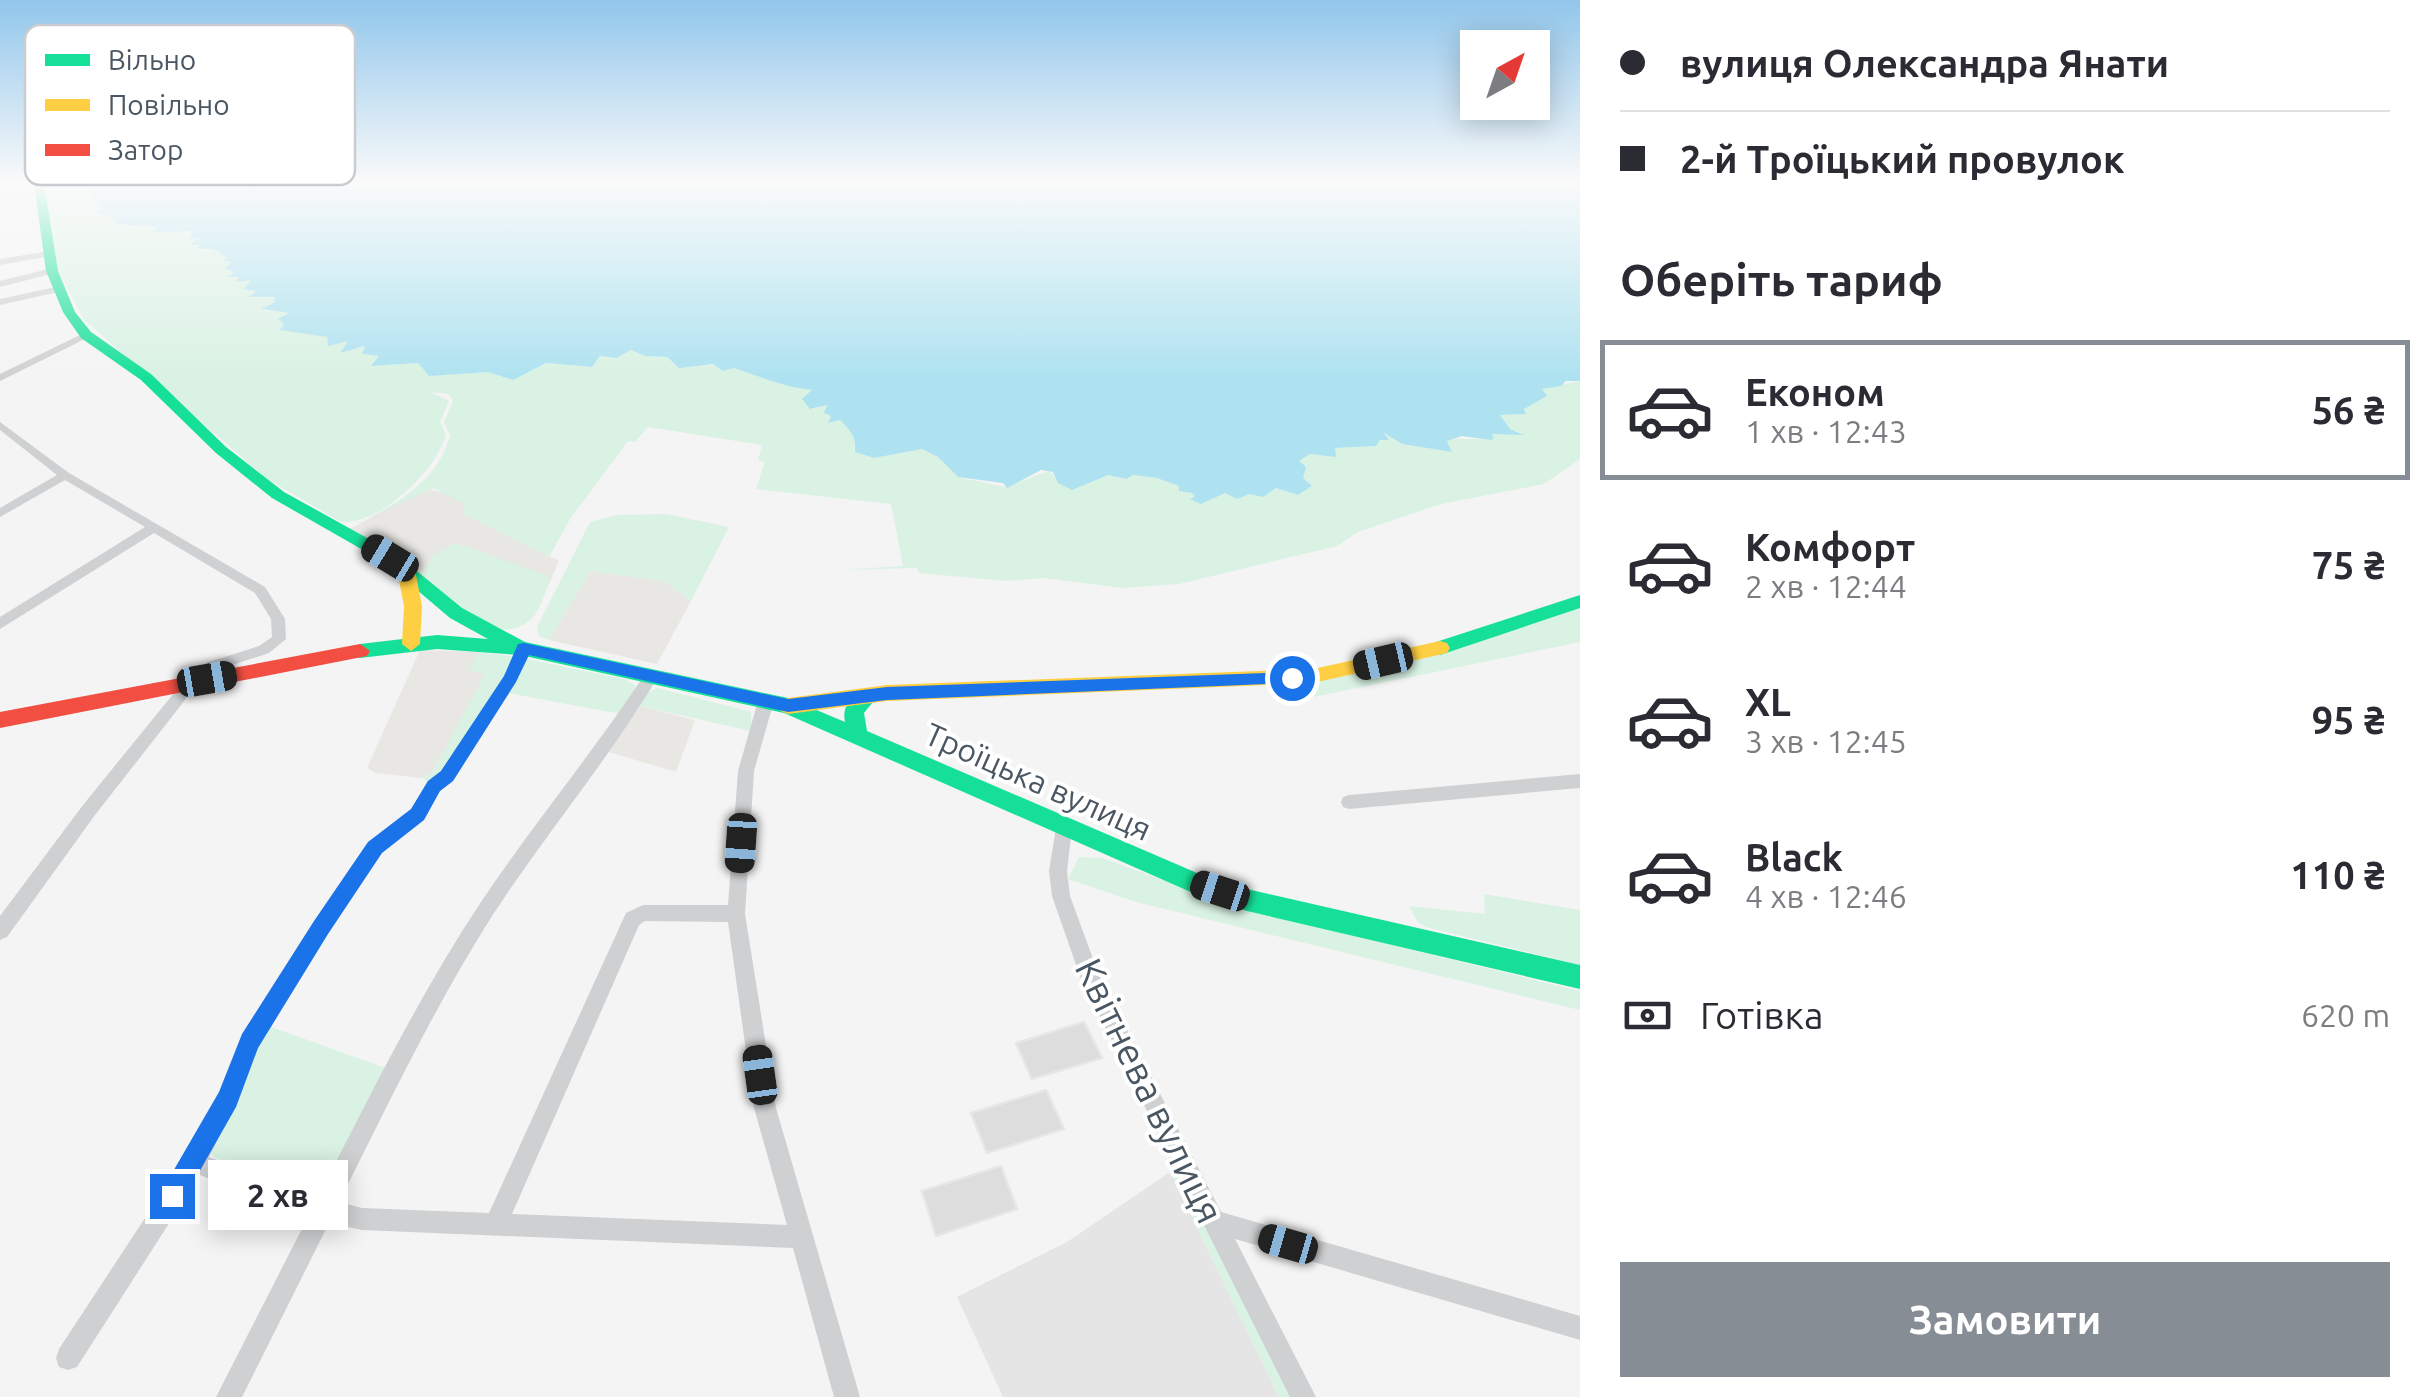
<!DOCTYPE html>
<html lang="uk">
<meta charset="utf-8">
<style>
:root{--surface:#fff;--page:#f7f7f7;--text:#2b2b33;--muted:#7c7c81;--line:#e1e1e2;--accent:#868d94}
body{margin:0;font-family:Ubuntu,sans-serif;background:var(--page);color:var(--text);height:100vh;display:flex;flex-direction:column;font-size:38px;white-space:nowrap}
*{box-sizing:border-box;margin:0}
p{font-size:32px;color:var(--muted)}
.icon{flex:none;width:55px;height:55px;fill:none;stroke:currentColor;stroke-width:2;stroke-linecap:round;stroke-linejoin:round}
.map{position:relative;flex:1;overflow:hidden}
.panel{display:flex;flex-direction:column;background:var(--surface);width:850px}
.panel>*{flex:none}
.guide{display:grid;align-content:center;height:220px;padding:0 40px;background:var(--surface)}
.needle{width:65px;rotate:40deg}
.buttons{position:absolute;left:1460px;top:30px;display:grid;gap:20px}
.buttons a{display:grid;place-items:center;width:90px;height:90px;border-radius:0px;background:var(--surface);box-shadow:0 5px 25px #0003;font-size:50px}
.end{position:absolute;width:45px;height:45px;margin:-22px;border:12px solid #1a73e8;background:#fff;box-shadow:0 0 0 5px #fff}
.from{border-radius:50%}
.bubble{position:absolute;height:70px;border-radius:0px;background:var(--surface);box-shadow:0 5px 25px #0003;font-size:32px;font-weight:600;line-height:70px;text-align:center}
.car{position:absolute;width:30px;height:60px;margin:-30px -15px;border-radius:12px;box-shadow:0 0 8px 2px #0007;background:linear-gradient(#222 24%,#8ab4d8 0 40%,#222 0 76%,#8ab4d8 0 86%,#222 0)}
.guide b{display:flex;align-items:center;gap:35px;height:95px;font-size:38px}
.guide b+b{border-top:2px solid var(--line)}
.guide i{width:25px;height:25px;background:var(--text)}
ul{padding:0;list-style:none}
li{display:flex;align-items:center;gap:30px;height:140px;margin:0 20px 15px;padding:0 20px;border:5px solid transparent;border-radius:0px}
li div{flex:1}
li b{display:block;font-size:38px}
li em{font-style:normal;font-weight:600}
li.current{border-color:var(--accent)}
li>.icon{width:90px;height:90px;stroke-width:1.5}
h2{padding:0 40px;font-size:45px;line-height:120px}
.pay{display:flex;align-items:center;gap:25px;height:110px;padding:0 40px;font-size:38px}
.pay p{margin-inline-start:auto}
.cta{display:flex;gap:20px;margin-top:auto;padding:20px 40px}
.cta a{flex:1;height:115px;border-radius:0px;background:var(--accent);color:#fff;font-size:40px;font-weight:600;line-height:115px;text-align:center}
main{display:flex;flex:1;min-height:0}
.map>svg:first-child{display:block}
</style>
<main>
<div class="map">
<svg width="1580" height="1397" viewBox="0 0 1580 1397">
<rect width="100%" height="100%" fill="#f4f4f4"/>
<!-- commercial -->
<path fill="#e8e7e3" d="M 425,488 L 457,497 L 465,504 L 464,513 L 559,561 L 535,615 L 523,625 L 500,630 L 350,529 Z
M 590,571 L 664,581 L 691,601 L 657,664 L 549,640 Z
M 420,650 L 479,652 L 486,674 L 433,771 L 422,778 L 375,773 L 367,768 Z
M 640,706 L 695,720 L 676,772 L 609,752 Z"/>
<!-- education -->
<path fill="#e6e5e6" d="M 1170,1172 L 1279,1397 L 1003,1397 L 957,1297 L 1067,1242 Z"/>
<!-- green -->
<path fill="#d9f2e3" d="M 69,183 L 85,183 L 102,208 L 98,214 L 117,215 L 115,221 L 159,227 L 153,231 L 193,231 L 192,238 L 200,238 L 192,245 L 201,245 L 205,252 L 215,250 L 233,262 L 226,268 L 235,272 L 227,277 L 251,280 L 246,288 L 256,290 L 250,297 L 274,298 L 276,302 L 263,310 L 289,313 L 281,330 L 328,337 L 327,345 L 348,341 L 340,353 L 366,346 L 362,354 L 379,356 L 372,366 L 418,363 L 429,376 L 488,372 L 513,380 L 546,363 L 592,367 L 600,356 L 617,358 L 631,350 L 645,356 L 667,357 L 675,365 L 716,365 L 723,371 L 734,368 C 761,377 786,388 812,390 L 806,398 L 812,409 L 827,405 L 824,413 L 831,416 L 830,423 L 840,420 L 853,430 L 855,452 L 874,458 L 922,449 L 938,457 L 958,477 L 1005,487 L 1049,471 L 1070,489 L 1108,475 L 1127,479 L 1133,475 L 1157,478 L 1179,486 L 1179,491 L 1192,493 L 1195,496 L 1190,498 L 1198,503 L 1224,493 L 1237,498 L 1249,494 L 1262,497 L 1276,488 L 1298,495 L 1304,492 L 1301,475 L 1306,467 L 1299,463 L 1301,457 L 1313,453 L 1335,457 L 1335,448 L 1376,446 L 1380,440 L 1388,440 L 1383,432 L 1402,444 L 1452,452 L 1447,440 C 1465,438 1476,440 1494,439 L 1491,435 C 1501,431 1511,436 1522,433 L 1510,429 L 1500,415 L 1526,414 L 1524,409 L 1546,397 L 1542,389 L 1580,381 L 1580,459 L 1544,484 L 1441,504 L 1358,532 L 1337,546 L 1179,584 L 1123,588 L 1043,578 L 1006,581 L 919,573 L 917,568 L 840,570 L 903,566 L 891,504 L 756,489 L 765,462 L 758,460 L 762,445 L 648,427 L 635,442 L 628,441 L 570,519 L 549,557 L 463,513 L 465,504 L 433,488 L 357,523 C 397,504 438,481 450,435 L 444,422 L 453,401 L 449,394 L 431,392 L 449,401 L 440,422 L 446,435 C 435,472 381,524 341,522 L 267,479 L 84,320 L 58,270 L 44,188 Z
M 666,514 L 729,527 L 691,601 L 664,581 L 590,571 L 549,640 L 539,636 L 537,627 L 590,522 L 617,515 Z
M 455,543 L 549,576 C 549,587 540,610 531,619 C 494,652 449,598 422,576 L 432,556 Z
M 1580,607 L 1580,642 L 1289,702 L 1282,690 L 1286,684 Z
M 479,652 L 517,657 L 445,775 L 429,782 L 422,778 L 433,771 L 485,674 L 469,671 Z
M 522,658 L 624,679 L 636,686 L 621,714 L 503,692 Z
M 658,688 L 751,712 L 751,731 L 640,706 L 648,692 Z
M 1079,857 L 1102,858 L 1247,910 L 1580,991 L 1580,1010 L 1136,902 L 1068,879 Z
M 1484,894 L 1580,910 L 1580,965 L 1426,927 L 1417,921 L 1409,906 L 1485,914 Z
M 266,1025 L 388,1069 L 324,1187 L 311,1192 L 213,1157 L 210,1152 Z
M 1177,1170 L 1294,1397 L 1279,1397 L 1170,1172 Z"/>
<!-- water -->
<path fill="#aee2f0" d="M 85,183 L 1553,183 L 1580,189 L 1580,381 L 1566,381 L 1561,386 L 1542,389 L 1547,396 L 1524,409 L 1526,414 L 1500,415 L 1510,429 L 1524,435 L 1492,434 L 1494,439 L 1490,440 L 1462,436 L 1447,441 L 1452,452 L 1402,444 L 1383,432 L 1389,440 L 1380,440 L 1376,446 L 1335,448 L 1336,457 L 1310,454 L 1299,461 L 1306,467 L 1303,478 L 1312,486 L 1298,495 L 1276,488 L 1263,497 L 1249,494 L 1237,499 L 1225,493 L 1201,504 L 1190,499 L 1195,496 L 1192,493 L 1179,491 L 1179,486 L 1157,478 L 1133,475 L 1127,479 L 1108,475 L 1072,490 L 1058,483 L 1053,472 L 1041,470 L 1007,488 L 1003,483 L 958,477 L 938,457 L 922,449 L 874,458 L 855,452 C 856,436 851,431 840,420 L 828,423 L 831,416 L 824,413 L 827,405 L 810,409 L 802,399 L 812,390 C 786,388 761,377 734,368 L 723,371 L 713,364 L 679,368 L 667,357 L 645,356 L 631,350 L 617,358 L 600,356 L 592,367 L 546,363 L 513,380 L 488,372 L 429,376 L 418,363 L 371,366 L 379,356 L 362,354 L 365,346 L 340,353 L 348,341 L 328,346 L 327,337 L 280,330 L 284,324 L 278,319 L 289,313 L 261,309 L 275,302 L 274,297 L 249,297 L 256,291 L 244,289 L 251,280 L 235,282 L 239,277 L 226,277 L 235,272 L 225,268 L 232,262 L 223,261 L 227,258 L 215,250 L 196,248 L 201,245 L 190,245 L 199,238 L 189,239 L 193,231 L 153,232 L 157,227 L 117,224 L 112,218 L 116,215 L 97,214 L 101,208 Z"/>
<!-- building -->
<path fill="#ddddde" stroke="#e5e6e7" stroke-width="2.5" d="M 1084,1022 L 1102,1058 L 1032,1079 L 1016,1043 Z
M 1046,1090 L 1064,1129 L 987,1153 L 971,1113 Z
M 1001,1166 L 1017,1209 L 936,1236 L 922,1191 Z"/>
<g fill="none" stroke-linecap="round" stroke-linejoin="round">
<!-- street -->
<path fill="#ced0d2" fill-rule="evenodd" d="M 49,251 L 53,254 L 52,256 L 0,265 L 0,259 Z
M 52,268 L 56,271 L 55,273 L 0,287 L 0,281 Z
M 60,286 L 63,287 L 63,291 L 0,305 L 0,299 Z
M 86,332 L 89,333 L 89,337 L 0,381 L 0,374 Z
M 0,422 L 69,473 L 265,587 L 285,619 L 286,639 L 269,653 L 217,670 L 212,683 L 202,683 L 200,679 L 206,663 L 259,646 L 272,637 L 271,619 L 255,593 L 154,533 L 0,629 L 0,617 L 145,527 L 65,480 L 0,517 L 0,508 L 57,475 L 0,430 Z
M 524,643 L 531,648 L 516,682 L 453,781 L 439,792 L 423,820 L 381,853 L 327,934 L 257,1048 L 235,1106 L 209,1157 L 318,1197 C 369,1098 419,995 481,902 C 534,823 595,750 647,671 L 652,670 L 659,675 C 610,758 547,832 494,913 C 435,1005 388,1105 339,1202 L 362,1208 L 489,1213 L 626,913 L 643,905 L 728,905 L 738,771 L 758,701 L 761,697 L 771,697 L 774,701 L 754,771 L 745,914 L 776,1108 L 860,1397 L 834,1397 L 793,1248 L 362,1230 L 329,1223 L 242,1397 L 216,1397 L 308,1217 L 200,1175 L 77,1367 L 68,1370 L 59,1367 L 56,1358 L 59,1349 L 187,1154 L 220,1093 L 242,1035 L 315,922 L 369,843 L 411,810 L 427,782 L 441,771 L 505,676 L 519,644 ZM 645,921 L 728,922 L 754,1108 L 787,1225 L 512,1214 L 639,925 Z
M 185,677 L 192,683 L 185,700 L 95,815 L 7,937 L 0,940 L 0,916 L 83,805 L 174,693 L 180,679 Z
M 1580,774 L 1580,788 L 1349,809 L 1343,807 L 1341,802 L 1343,797 L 1349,795 Z
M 1064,821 L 1070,823 L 1072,828 L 1067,871 L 1070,896 L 1099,975 L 1221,1212 L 1580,1316 L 1580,1340 L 1235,1239 L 1316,1397 L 1290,1397 L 1081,979 L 1052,896 L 1049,871 L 1056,828 L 1058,823 Z"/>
<!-- fast -->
<path fill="#16e098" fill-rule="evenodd" d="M 34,183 L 44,183 L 58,271 L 75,312 L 91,332 L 151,374 L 226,447 L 284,492 L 396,554 L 462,608 L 525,642 L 788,698 L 845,722 C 842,706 849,702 860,692 L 874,692 L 877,697 L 864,713 L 867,731 L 1197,873 L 1247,889 L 1580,965 L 1580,989 L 1247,911 L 1193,893 L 784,713 L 520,655 L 437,649 L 360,658 L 353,656 L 350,651 L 360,644 L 437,635 L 488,639 L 450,618 L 384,562 L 272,498 L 216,453 L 141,380 L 81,338 L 63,312 L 46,271 Z
M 1580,595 L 1580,608 L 1440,655 L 1430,648 L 1433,643 Z"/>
<!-- slow -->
<path fill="#ffcf43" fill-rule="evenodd" d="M 406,564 L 415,570 L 422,606 L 420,644 L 411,651 L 402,644 L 404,606 L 397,570 Z
M 1440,641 L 1447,643 L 1450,648 L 1447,653 L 1313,683 L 887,701 L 788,714 L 781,711 L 778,706 L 781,701 L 788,698 L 887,685 L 1313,669 Z"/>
<!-- jam -->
<path fill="#f24e42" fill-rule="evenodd" d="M 360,644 L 370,651 L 367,656 L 0,728 L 0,712 Z"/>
</g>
<!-- sky -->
<linearGradient id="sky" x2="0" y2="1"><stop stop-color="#91c6eb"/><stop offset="0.48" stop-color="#fafafa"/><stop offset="1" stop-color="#fafafa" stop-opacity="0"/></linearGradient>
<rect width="1580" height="379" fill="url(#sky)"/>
<!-- route -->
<path fill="#1a73e8" d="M 524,643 L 788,699 L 887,687 L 1292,672 L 1300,678 L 1292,683 L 887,700 L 788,712 L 529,655 L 516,682 L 453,781 L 440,791 L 424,820 L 382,853 L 328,934 L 258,1048 L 236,1107 L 181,1204 L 172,1208 L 164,1204 L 160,1196 L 164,1187 L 219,1092 L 242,1034 L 314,921 L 368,842 L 411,809 L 428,781 L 441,771 L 504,676 L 518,644 Z"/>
<g text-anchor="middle" stroke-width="8" stroke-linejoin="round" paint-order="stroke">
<!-- street labels -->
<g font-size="32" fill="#4a5661" stroke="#fff">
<text transform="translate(1038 782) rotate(24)" y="11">Троїцька вулиця</text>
</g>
<!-- near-street labels -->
<g font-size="38" fill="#4a5661" stroke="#fff">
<text transform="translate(1149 1091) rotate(64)" y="13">Квітнева вулиця</text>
</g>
</g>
<!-- legend -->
<rect x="25" y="25" width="330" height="160" rx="15" fill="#fff" stroke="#c9ccd0" stroke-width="2.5"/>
<rect x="45" y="54" width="45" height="12" fill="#16e098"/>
<rect x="45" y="99" width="45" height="12" fill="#ffcf43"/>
<rect x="45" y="144" width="45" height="12" fill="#f24e42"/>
<g font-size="28" fill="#4a5661">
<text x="108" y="70">Вільно</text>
<text x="108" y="115">Повільно</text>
<text x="108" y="160">Затор</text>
</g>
</svg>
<div class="buttons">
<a><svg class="needle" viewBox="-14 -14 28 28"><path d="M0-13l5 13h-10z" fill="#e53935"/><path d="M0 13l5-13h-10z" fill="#7c7c81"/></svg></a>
</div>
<i class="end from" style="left:1292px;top:678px"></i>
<i class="end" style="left:172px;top:1196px"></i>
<div class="bubble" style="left:208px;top:1160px;width:140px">2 хв</div>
<i class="car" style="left:390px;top:558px;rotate:301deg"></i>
<i class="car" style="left:1383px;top:661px;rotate:257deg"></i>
<i class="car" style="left:207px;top:679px;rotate:80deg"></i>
<i class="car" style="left:741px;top:843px;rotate:184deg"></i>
<i class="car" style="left:1220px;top:891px;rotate:288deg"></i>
<i class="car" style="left:760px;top:1075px;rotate:352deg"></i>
<i class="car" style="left:1288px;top:1244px;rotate:286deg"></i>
</div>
<section class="panel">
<div class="guide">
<b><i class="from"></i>вулиця Олександра Янати</b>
<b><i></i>2-й Троїцький провулок</b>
</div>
<h2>Оберіть тариф</h2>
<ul>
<li class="current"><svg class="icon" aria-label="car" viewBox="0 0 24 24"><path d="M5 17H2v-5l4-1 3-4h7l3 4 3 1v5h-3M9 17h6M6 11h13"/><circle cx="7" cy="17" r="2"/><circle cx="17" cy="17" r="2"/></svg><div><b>Економ</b><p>1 хв · 12:43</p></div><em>56 ₴</em></li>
<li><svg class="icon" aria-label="car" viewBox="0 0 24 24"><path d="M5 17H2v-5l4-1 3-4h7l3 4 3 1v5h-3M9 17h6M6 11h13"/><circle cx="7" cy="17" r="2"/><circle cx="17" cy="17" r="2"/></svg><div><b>Комфорт</b><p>2 хв · 12:44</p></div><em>75 ₴</em></li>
<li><svg class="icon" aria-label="car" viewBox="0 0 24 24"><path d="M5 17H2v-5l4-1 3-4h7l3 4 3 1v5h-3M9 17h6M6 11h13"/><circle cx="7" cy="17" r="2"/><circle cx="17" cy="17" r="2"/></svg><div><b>XL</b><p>3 хв · 12:45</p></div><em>95 ₴</em></li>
<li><svg class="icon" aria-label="car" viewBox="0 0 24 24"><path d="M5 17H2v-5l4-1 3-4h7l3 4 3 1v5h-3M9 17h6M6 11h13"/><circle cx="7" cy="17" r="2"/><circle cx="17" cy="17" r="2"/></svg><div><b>Black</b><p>4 хв · 12:46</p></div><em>110 ₴</em></li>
</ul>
<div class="pay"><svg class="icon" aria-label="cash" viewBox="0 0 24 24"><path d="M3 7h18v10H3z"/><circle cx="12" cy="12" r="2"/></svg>Готівка<p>620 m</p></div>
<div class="cta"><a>Замовити</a></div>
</section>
</main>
